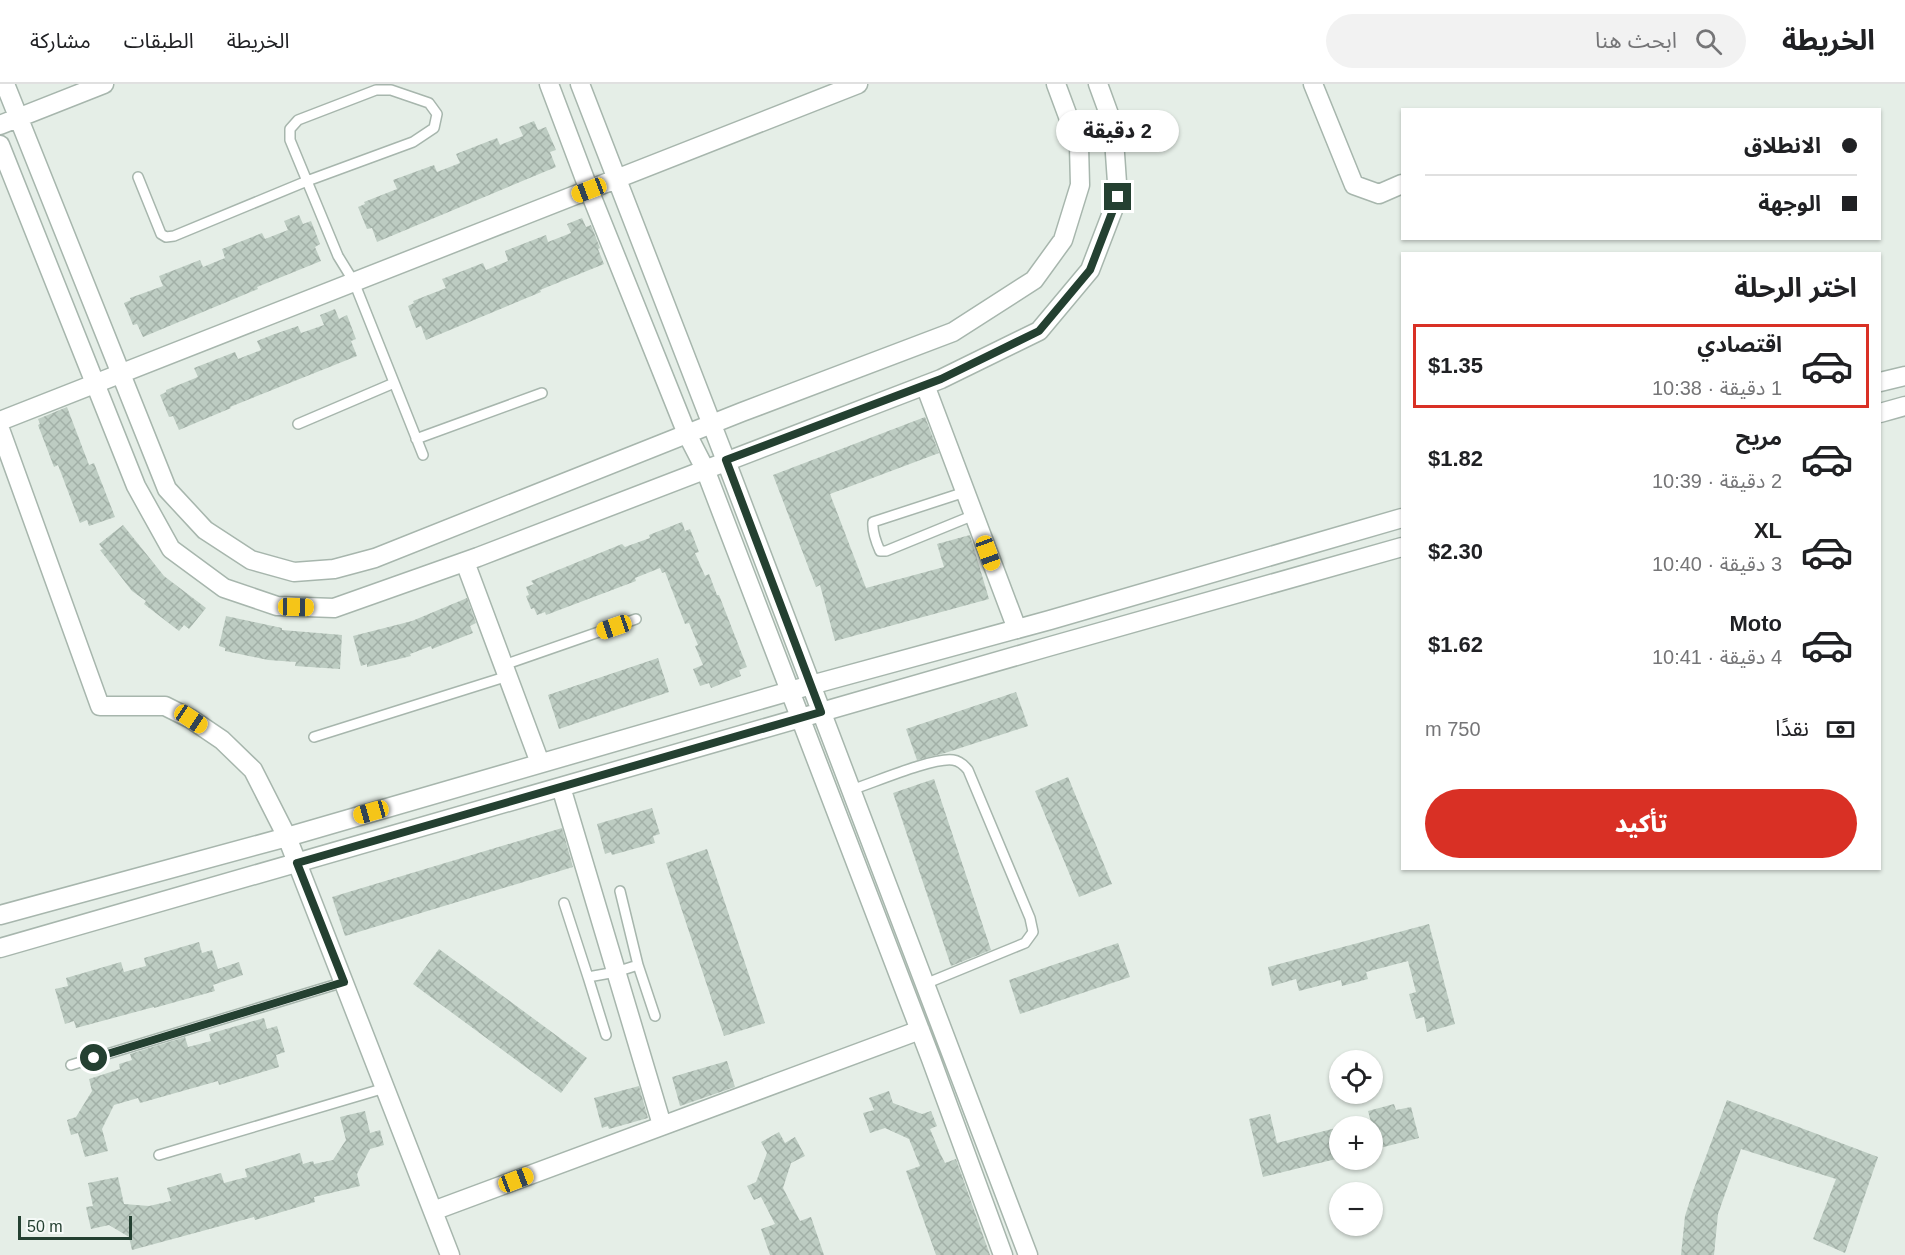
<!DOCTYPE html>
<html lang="ar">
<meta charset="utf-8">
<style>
:root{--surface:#fff;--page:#f2f2f2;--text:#202124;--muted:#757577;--line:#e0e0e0;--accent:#d93025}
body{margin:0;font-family:Arial,"Noto Sans Arabic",sans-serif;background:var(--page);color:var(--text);direction:rtl;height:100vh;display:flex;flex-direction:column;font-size:22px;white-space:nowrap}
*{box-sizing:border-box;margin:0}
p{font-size:20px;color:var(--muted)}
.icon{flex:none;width:33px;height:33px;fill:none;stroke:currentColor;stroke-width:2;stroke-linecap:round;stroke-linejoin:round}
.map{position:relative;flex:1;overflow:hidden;direction:ltr}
.sheet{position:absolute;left:1401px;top:168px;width:480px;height:618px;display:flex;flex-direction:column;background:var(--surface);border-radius:0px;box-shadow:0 2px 4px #0004;direction:rtl}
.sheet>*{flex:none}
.banner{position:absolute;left:1401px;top:24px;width:480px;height:132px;border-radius:0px;box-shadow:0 2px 4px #0004;direction:rtl;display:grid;align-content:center;height:132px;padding:0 24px;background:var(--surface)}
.buttons{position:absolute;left:1329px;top:966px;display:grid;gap:12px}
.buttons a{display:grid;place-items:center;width:54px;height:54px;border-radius:50%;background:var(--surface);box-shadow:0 2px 4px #0004;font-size:30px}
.scale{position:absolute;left:18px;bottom:15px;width:114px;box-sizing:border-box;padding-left:6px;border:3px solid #244031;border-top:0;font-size:16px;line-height:21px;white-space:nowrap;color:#244031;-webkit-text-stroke:4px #f5faf7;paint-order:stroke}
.end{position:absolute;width:27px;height:27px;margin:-14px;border:8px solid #244031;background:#fff;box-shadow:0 0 0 3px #fff}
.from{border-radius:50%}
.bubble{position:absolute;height:42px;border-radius:21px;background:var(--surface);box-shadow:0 2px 4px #0004;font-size:20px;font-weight:800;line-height:42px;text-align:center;direction:rtl}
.car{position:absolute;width:18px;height:36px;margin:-18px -9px;border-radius:8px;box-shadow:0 0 4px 2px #0007;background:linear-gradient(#f5c518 24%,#345 0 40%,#f5c518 0 76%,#345 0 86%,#f5c518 0)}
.banner b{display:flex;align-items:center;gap:21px;height:57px;font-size:22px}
.banner b+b{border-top:2px solid var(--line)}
.banner i{width:15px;height:15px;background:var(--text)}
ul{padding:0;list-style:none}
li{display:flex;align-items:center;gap:18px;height:84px;margin:0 12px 9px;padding:0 12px;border:3px solid transparent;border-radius:0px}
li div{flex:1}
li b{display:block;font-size:22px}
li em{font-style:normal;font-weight:800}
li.current{border-color:var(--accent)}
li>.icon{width:54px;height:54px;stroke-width:1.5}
h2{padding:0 24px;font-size:27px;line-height:72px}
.pay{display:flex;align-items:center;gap:15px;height:66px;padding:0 24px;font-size:22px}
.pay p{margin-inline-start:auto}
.cta{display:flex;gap:12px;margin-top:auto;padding:12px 24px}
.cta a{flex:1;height:69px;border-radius:36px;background:var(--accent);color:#fff;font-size:24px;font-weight:800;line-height:69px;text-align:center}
header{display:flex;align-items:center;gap:36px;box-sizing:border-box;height:84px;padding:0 30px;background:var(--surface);border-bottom:2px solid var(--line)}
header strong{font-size:28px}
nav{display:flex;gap:33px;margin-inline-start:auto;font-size:21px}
.search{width:420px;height:54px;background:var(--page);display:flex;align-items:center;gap:15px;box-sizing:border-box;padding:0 21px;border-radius:33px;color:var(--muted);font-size:22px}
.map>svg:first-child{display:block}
</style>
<header>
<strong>الخريطة</strong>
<div class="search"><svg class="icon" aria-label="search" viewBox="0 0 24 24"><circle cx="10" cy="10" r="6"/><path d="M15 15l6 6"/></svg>ابحث هنا</div>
<nav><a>الخريطة</a><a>الطبقات</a><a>مشاركة</a></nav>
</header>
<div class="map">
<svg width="1905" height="1171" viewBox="0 0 1905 1171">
<defs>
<pattern id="building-cross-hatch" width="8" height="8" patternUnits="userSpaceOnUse" patternTransform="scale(1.5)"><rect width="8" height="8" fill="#bdccc2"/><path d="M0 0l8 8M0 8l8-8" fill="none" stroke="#a2b0a7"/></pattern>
</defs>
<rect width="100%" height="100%" fill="#e5eee7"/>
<!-- building -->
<path fill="url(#building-cross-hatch)" d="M 534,37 L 538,46 L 546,43 L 556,66 L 550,68 L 556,83 L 377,158 L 372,144 L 367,145 L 358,123 L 365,120 L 364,118 L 397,105 L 393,96 L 434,81 L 437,88 L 460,79 L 456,70 L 497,54 L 500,61 L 523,52 L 519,43 Z
M 299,131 L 303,140 L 311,137 L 320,160 L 315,163 L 321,177 L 257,203 L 258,205 L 143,253 L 137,240 L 133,241 L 124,219 L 131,216 L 130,214 L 163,202 L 159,192 L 200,176 L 203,183 L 225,174 L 222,165 L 262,149 L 265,155 L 288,146 L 284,137 Z
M 582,134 L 586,143 L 591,141 L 600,164 L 598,165 L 604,180 L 540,206 L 541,208 L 426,256 L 421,242 L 416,244 L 408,222 L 414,219 L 413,217 L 446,204 L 442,195 L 483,179 L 486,186 L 508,177 L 505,167 L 546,151 L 548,158 L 571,149 L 567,140 Z
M 335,225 L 339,235 L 347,231 L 356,255 L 351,257 L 357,272 L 230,323 L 231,324 L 179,346 L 173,332 L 169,333 L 160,311 L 166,308 L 166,306 L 198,293 L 194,284 L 235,268 L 238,275 L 261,266 L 257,257 L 272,251 L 298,242 L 301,249 L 324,241 L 320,231 Z
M 67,323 L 89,381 L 94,379 L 115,433 L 89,442 L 87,436 L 80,439 L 58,381 L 54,383 L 38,341 L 40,340 L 38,335 Z
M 925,333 L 939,369 L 830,410 L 866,504 L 944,483 L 937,460 L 970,451 L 989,515 L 835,557 L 820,501 L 816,503 L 773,391 Z
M 682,438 L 685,447 L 690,445 L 699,468 L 695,469 L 705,492 L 709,490 L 717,511 L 719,511 L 747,583 L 739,586 L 741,592 L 711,604 L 709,599 L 700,602 L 693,585 L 703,581 L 695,562 L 698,561 L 689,539 L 685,540 L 665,488 L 662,489 L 660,484 L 635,494 L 636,497 L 546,531 L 545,528 L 537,531 L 534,524 L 531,525 L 526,512 L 529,511 L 526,503 L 534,500 L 531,497 L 622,460 L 625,463 L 650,454 L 649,451 Z
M 123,441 L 164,492 L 206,524 L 189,545 L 184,541 L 179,547 L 144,520 L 146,517 L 132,507 L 100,466 L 103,465 L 99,460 Z
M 467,514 L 476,539 L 470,542 L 473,549 L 432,565 L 431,562 L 410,570 L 411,572 L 367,583 L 367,580 L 361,582 L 353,552 L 412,537 Z
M 226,532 L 282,544 L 282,546 L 342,551 L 340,585 L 295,582 L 296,578 L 268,576 L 225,567 L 225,564 L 219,562 Z
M 658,574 L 669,608 L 559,645 L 548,611 Z
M 1016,608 L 1028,642 L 945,669 L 917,676 L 906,645 Z
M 1068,693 L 1112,800 L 1079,813 L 1035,707 Z
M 934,695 L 991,866 L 951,882 L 893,709 Z
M 652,724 L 660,750 L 653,752 L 655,759 L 612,771 L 611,768 L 605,770 L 597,740 Z
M 562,744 L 573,783 L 345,852 L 332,813 Z
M 707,765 L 765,939 L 724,952 L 666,779 Z
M 1429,840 L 1455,940 L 1427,948 L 1424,933 L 1416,935 L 1409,910 L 1416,908 L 1408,877 L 1366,888 L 1368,895 L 1342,902 L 1341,896 L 1299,907 L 1296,895 L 1272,902 L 1268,883 Z
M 199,858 L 202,869 L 212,866 L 218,885 L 239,878 L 243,891 L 213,901 L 215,907 L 154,924 L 154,923 L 76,944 L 74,937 L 65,940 L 55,905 L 68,902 L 66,894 L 121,878 L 124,888 L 146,882 L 144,874 Z
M 1118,859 L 1130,893 L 1020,930 L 1009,896 Z
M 439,865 L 587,974 L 561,1009 L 413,900 Z
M 264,934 L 267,945 L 277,942 L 285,968 L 276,971 L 279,983 L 219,1001 L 218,997 L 140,1019 L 138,1014 L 114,1021 L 102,1045 L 108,1067 L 85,1073 L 78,1049 L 71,1051 L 67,1036 L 76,1033 L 92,1007 L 89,995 L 120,985 L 119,980 L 132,976 L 130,970 L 185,953 L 188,963 L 211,957 L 209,950 Z
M 727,977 L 735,1003 L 680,1022 L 672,993 Z
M 639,1002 L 648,1034 L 609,1045 L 608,1042 L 602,1044 L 594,1014 Z
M 889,1007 L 893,1019 L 922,1030 L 931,1027 L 937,1042 L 930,1045 L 940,1069 L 945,1079 L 956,1075 L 990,1171 L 936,1171 L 906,1087 L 920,1082 L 909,1055 L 885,1044 L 870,1049 L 863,1029 L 874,1026 L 869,1014 Z
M 1727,1016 L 1878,1073 L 1845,1169 L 1813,1155 L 1836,1095 L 1741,1065 L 1718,1130 L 1714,1171 L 1681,1171 L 1685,1132 L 1693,1107 Z
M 1394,1020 L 1396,1026 L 1411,1023 L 1419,1054 L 1372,1066 L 1372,1042 L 1368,1027 Z
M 365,1027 L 370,1049 L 380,1046 L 384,1061 L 370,1065 L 357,1090 L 360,1102 L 314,1113 L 315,1118 L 255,1136 L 254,1133 L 132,1166 L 129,1153 L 109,1141 L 91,1145 L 86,1123 L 93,1122 L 88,1099 L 118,1093 L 124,1120 L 149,1122 L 171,1117 L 167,1104 L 221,1089 L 224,1099 L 247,1093 L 245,1085 L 300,1069 L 303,1080 L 313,1077 L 314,1080 L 333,1076 L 346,1056 L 340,1033 Z
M 1270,1030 L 1277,1059 L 1340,1043 L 1340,1074 L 1263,1093 L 1249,1035 Z
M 779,1048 L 785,1059 L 795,1053 L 805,1072 L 791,1079 L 783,1104 L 800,1137 L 811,1133 L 824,1171 L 770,1171 L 761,1145 L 775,1140 L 761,1113 L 754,1116 L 747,1102 L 756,1098 L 767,1069 L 761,1058 Z"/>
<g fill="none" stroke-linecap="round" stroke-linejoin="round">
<!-- service casing -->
<g stroke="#a7b6ad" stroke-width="12">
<path id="service" d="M 138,93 L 161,150 L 166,153 L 174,152 L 307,97 L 413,58 L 434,44 L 437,30 L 429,19 L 391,6 L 376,6 L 298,36 L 290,45 L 290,56 L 338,172 L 354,198 L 423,371
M 298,340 L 394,299
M 416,355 L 542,309
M 965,408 L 873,438 C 872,448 876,458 880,467 L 886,467 L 974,431
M 504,581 L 636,535
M 314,653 L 508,592
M 851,706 C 873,699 933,673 953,676 C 960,677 964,681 968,686 L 1030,834 L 1033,848 L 1025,859 L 925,900
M 620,807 L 638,881
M 564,819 L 588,893 L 616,888 L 638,881 L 655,932
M 588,893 L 606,951
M 71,981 L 344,898
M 159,1071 L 385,1004"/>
</g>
<!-- minor casing -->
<g stroke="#a7b6ad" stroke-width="21">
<path id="minor" d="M 5,0 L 167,405 L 205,446 L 251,476 L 294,488 L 334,485 L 375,474 L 742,328 L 953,248 L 1034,196 L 1063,156 L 1080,101 L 1079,62 L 1056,0
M 549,0 L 589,106 L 687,350 L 705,385 L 931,975 L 1003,1171
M 580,0 L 726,377 L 1028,1171
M 1313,0 L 1354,101 L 1379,110 L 1402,100
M 0,41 L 104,0
M 0,61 L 136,402 L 171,465 L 224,504 L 277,522 L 334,524 L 478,473 L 941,295 L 1039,247 L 1090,186 L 1118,113 L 1113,41 L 1098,0
M 1880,298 L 1905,292
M 925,301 L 1017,545
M 1880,329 L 1905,322
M 0,337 L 858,0
M 0,345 L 100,622 L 165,622 L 191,635 L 222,656 L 253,686 L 287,753 L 450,1171
M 465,478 L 540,679
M 561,703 L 662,1041
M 0,831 L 287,753 L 811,601 L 1050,536 L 1402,434
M 0,864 L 1044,564 L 1402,463
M 433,1127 L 920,946"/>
</g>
<!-- service -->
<use href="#service" stroke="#fff" stroke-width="9"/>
<!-- minor -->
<use href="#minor" stroke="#fff" stroke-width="18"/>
</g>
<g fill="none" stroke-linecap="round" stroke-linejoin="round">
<!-- route -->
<path stroke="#244031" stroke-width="8" d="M 94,974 L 344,898 L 297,779 L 821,628 L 726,376 L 941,295 L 1039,247 L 1090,186 L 1118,113"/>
</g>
</svg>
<div class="buttons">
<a><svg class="icon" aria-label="locate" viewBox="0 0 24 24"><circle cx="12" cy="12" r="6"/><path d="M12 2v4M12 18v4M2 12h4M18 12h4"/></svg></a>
<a>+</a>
<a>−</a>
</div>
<div class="scale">50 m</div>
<i class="end from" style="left:94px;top:974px"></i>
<i class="end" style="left:1118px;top:113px"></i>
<div class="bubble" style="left:1056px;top:26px;width:123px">2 دقيقة</div>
<i class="car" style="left:589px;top:106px;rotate:249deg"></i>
<i class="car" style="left:988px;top:469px;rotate:160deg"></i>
<i class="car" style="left:296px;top:523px;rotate:91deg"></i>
<i class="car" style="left:614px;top:543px;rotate:251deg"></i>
<i class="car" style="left:191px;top:635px;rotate:124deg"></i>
<i class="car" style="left:371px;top:728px;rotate:254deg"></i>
<i class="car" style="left:516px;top:1096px;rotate:69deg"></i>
<div class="banner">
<b><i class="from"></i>الانطلاق</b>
<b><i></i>الوجهة</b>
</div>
<section class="sheet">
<h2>اختر الرحلة</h2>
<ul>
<li class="current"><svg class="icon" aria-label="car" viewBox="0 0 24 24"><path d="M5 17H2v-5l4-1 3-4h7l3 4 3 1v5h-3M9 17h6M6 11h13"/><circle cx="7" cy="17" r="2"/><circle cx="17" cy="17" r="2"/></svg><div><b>اقتصادي</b><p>1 دقيقة · 10:38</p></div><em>$1.35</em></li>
<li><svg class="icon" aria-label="car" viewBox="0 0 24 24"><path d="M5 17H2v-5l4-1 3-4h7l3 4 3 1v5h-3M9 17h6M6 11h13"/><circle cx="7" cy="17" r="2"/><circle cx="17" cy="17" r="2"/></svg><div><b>مريح</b><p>2 دقيقة · 10:39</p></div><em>$1.82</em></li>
<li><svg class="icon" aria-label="car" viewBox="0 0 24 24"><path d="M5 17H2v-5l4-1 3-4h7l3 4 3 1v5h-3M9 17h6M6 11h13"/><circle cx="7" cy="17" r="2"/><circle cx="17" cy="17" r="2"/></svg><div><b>XL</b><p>3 دقيقة · 10:40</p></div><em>$2.30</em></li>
<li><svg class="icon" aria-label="car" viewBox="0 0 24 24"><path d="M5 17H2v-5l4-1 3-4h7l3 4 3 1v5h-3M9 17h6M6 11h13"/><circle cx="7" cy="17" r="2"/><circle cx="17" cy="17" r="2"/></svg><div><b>Moto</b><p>4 دقيقة · 10:41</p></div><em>$1.62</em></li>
</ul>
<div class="pay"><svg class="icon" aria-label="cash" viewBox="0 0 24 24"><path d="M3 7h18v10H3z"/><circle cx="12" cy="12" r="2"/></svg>نقدًا<p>750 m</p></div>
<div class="cta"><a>تأكيد</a></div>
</section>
</div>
